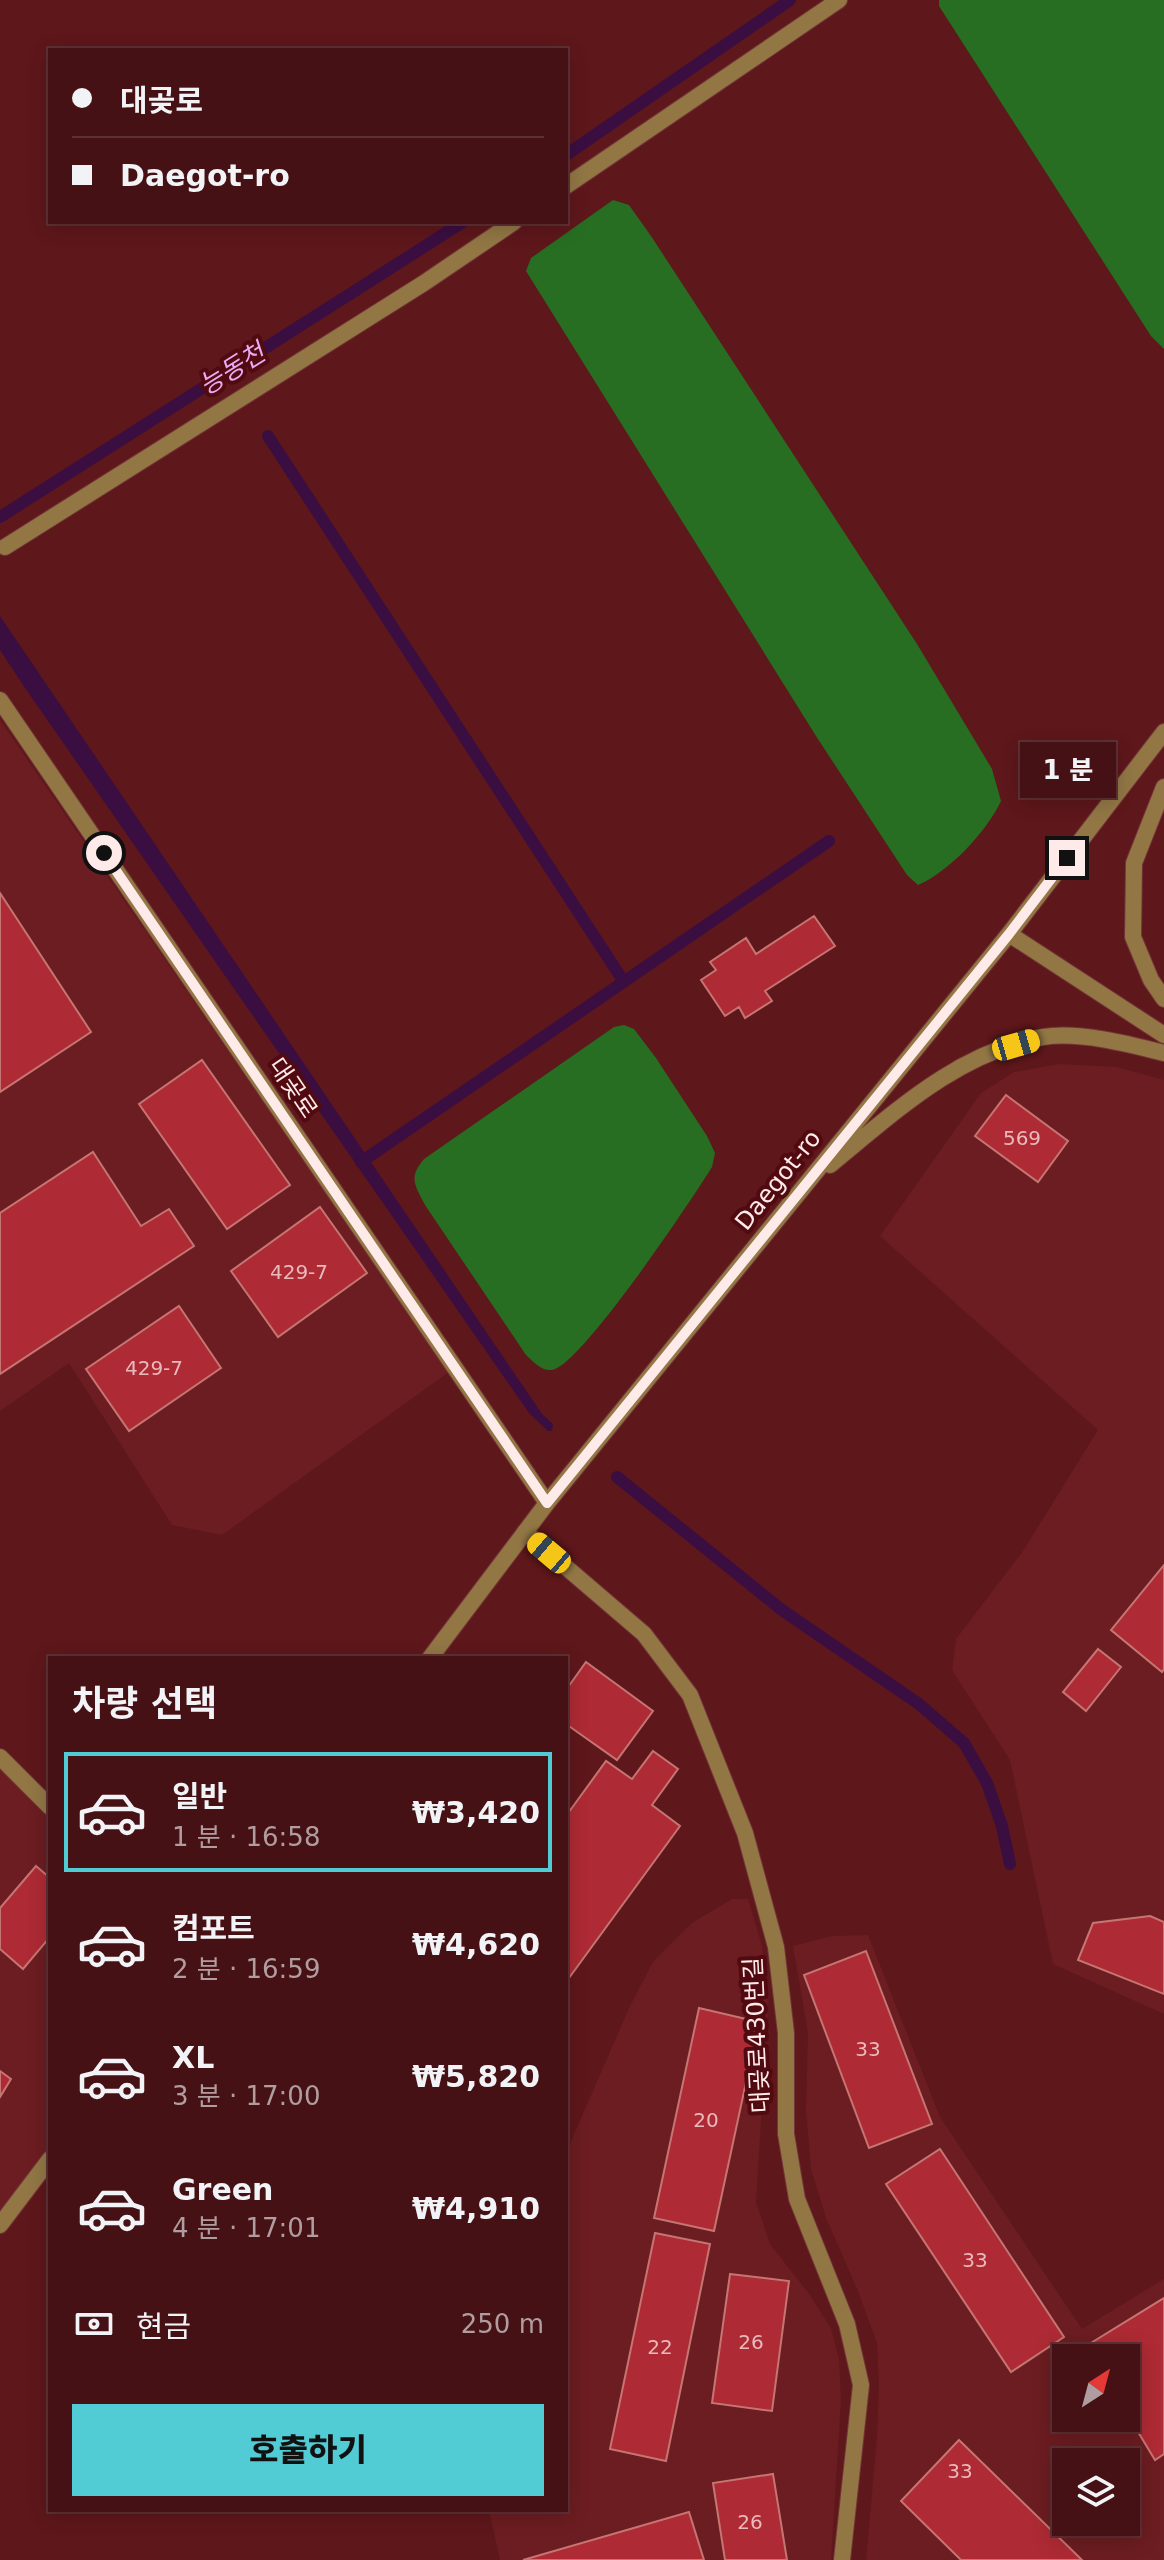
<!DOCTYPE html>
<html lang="ko">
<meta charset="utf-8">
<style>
:root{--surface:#461114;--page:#4d1a1d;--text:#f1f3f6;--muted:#b09da0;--line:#5e3134;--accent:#51ccd5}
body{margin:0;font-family:"DejaVu Sans","Noto Sans KR",sans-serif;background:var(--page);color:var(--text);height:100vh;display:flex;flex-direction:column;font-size:30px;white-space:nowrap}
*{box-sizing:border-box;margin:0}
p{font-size:26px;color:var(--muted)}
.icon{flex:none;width:44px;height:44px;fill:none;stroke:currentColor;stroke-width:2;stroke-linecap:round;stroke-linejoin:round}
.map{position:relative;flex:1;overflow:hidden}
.drawer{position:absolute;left:48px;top:1656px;width:520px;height:856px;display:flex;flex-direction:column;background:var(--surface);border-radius:0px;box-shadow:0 4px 20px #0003,0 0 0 2px var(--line)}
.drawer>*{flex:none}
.banner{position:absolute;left:48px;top:48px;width:520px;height:176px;border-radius:0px;box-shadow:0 4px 20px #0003,0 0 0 2px var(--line);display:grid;align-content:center;height:176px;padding:0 24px;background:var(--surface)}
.needle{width:52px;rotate:36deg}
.controls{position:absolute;left:1052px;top:2344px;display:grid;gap:16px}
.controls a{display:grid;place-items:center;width:88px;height:88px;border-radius:0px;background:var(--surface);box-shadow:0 4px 20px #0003,0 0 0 2px var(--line);font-size:40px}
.end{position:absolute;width:36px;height:36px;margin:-18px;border:10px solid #fdeae9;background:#111;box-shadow:0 0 0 4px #111}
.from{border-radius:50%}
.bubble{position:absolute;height:56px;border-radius:0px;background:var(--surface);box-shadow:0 4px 20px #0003,0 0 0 2px var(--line);font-size:26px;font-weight:800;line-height:56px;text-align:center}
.car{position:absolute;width:24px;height:48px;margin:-24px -12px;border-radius:10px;box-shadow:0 0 6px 2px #0007;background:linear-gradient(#f5c518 24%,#345 0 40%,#f5c518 0 76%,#345 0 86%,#f5c518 0)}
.banner b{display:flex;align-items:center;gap:28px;height:76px;font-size:30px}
.banner b+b{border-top:2px solid var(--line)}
.banner i{width:20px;height:20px;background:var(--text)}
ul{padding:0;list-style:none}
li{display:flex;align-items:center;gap:24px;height:120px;margin:0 16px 12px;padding:0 8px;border:4px solid transparent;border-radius:0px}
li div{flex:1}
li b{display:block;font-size:30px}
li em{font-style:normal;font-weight:800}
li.current{border-color:var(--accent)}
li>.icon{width:72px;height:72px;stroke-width:1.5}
h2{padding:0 24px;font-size:36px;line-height:96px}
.pay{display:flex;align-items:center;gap:20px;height:88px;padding:0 24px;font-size:30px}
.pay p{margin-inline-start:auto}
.action{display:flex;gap:16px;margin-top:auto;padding:16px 24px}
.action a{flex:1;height:92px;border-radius:0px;background:var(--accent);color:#111;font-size:32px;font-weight:800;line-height:92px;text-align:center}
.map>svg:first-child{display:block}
</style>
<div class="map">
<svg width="1164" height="2560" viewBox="0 0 1164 2560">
<rect width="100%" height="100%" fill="#5e171b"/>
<!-- built -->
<path fill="#6c1d21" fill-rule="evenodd" d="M 0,720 L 449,1372 L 222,1535 L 172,1525 L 69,1363 L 0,1411 Z
M 1059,1064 L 1117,1067 L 1164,1080 L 1164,2014 L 1053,1964 L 1010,1760 L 952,1670 L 956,1639 L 1023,1551 L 1098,1430 L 880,1236 L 981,1093 L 1014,1072 Z
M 0,1757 L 50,1807 L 50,2159 L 0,2225 Z
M 732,1899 L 748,1899 L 762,1946 L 768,2006 L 756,2202 L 770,2244 L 810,2295 L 831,2328 L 839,2360 L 841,2400 L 831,2560 L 500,2560 L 489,2510 L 566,2510 L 566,2160 L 572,2139 L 629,2008 L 653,1962 L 692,1923 Z
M 868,1935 L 940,2117 L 1082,2329 L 1164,2279 L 1164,2560 L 866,2560 L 877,2437 L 879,2384 L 877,2343 L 858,2291 L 826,2218 L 811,2169 L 806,2111 L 808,2033 L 793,1946 L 832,1936 ZM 1066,2358 L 1126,2358 L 1126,2418 L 1066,2418 ZM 1066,2462 L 1126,2462 L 1126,2522 L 1066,2522 Z"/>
<!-- green -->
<path fill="#276e22" d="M 939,0 L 1164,0 L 1164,349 L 1151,336 L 939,6 Z
M 613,200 L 629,205 L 651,236 L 917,644 L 992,769 L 1001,801 C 987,831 949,872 918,885 L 907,875 L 816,736 L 526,271 L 531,258 Z
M 624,1025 L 634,1029 L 656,1058 L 707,1136 L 715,1153 L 712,1167 C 693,1198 580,1367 552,1370 C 541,1371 534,1362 526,1355 L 425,1205 C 415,1185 408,1178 424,1159 L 614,1027 Z"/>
<!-- water -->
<path fill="#3b0e42" d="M 0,616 L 542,1414 L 553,1424 L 552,1431 L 548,1431 L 529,1413 L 23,685 L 0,650 Z"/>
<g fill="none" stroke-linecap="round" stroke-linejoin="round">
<!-- stream -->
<path stroke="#3b0e42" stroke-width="12" d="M 566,155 L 790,0
M 268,436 L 624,982
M 0,517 L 463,222
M 361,1162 L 829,841
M 617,1477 L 782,1610 L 919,1704 L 964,1743 L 987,1783 L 1002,1826 L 1010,1864"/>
</g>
<!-- building -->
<path fill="#ae2a34" stroke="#c57572" stroke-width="2" d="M 0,893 L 91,1032 L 0,1092 Z
M 814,916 L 835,946 L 765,991 L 772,1001 L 745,1018 L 739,1007 L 725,1016 L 701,980 L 716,970 L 710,962 L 746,938 L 756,954 Z
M 202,1060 L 290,1185 L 227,1229 L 139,1104 Z
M 1006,1095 L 1068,1141 L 1038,1182 L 975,1136 Z
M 93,1152 L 141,1226 L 169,1209 L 194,1246 L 0,1374 L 0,1213 Z
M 320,1207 L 367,1273 L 278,1337 L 231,1271 Z
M 179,1306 L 221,1368 L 129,1431 L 86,1369 Z
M 1164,1565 L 1164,1669 L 1162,1672 L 1111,1630 Z
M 1098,1649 L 1121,1667 L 1086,1711 L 1063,1692 Z
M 586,1662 L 653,1711 L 617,1760 L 566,1724 L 566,1690 Z
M 653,1751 L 678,1769 L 652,1805 L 680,1826 L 569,1978 L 566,1975 L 566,1816 L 606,1761 L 632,1779 Z
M 36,1866 L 50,1878 L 50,1937 L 23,1969 L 0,1949 L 0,1908 Z
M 1150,1916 L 1164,1922 L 1164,1994 L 1078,1960 L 1093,1923 Z
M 866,1951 L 932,2124 L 869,2148 L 804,1975 Z
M 699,2008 L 759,2022 L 714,2231 L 654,2218 Z
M 0,2071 L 11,2079 L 0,2097 Z
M 940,2149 L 1064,2337 L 1011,2372 L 886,2184 Z
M 655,2233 L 710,2244 L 666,2461 L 610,2449 Z
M 730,2274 L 789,2281 L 772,2411 L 712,2403 Z
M 1164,2298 L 1164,2454 L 1155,2460 L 1126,2412 L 1126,2358 L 1093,2358 L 1086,2346 Z
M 959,2440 L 1082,2560 L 961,2560 L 901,2501 Z
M 773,2474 L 787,2560 L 725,2560 L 713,2483 Z
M 689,2512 L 704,2560 L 523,2560 Z"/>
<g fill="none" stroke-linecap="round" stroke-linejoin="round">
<!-- service casing -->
<g stroke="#743538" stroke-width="18">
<path id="service" d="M 566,186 L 839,0
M 5,547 L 424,283 L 514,222
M 0,700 L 547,1503
M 525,1532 L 644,1634 L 690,1695 L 745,1833 L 776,1947 L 786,2033 L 786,2134 L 797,2199 L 847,2324 L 861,2385 L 842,2560"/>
</g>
<!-- minor casing -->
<g stroke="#743538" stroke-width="18">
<path id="minor" d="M 0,1757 L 50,1807"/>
</g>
<!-- tertiary casing -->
<g stroke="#743538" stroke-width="18">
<path id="tertiary" d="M 1164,787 L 1134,863 L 1133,937 L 1151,980 L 1164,999
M 1009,934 L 1164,1035
M 830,1165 C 895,1112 958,1052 1043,1037 C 1079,1031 1129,1044 1164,1053
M 430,1658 L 547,1503 L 1009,934 L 1164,732
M 0,2225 L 50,2159"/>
</g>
<!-- service -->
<use href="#service" stroke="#927745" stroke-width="16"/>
<!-- minor -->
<use href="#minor" stroke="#927745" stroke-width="16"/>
<!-- tertiary -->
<use href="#tertiary" stroke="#927745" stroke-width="16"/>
</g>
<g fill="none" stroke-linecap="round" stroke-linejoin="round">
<!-- route -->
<path stroke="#fdeae9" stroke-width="10" d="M 104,853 L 547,1503 L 1009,934 L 1067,858"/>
</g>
<g text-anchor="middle" stroke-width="8" stroke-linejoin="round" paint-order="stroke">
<!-- number labels -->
<g font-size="20" fill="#e9babc">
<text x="1022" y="1145">569</text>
<text x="299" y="1279">429-7</text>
<text x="154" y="1375">429-7</text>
<text x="868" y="2056">33</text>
<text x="706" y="2127">20</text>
<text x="975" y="2267">33</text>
<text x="751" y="2349">26</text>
<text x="660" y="2354">22</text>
<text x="960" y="2478">33</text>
<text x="750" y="2529">26</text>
</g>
<!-- street labels -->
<g font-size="24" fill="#fdeae9" stroke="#520a11">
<text transform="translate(293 1088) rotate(56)" y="8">대곶로</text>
<text transform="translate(778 1180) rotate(-51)" y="8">Daegot-ro</text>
<text transform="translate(757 2035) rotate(-93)" y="8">대곶로430번길</text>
</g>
<!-- water labels -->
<g font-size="26" font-style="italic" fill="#e9abf3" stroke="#520a11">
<text transform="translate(232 369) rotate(-32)" y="9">능동천</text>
</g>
</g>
</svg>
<div class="controls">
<a><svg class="needle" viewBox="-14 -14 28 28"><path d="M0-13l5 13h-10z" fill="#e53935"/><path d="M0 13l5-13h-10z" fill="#b09da0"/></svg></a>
<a><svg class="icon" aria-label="layers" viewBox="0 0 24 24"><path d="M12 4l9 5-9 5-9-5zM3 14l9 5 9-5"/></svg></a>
</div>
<i class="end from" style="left:104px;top:853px"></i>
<i class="end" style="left:1067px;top:858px"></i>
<div class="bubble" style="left:1020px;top:742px;width:96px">1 분</div>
<i class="car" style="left:1016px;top:1045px;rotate:74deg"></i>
<i class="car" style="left:549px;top:1553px;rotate:310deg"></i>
<div class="banner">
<b><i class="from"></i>대곶로</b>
<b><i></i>Daegot-ro</b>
</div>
<section class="drawer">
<h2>차량 선택</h2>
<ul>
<li class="current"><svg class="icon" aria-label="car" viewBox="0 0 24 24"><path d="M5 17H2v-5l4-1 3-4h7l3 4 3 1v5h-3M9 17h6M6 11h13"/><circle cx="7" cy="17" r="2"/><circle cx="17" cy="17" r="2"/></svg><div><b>일반</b><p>1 분 · 16:58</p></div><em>₩3,420</em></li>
<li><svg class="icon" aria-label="car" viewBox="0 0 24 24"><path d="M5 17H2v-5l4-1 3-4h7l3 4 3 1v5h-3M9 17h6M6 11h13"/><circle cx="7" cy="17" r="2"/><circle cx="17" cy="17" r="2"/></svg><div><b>컴포트</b><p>2 분 · 16:59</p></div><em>₩4,620</em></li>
<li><svg class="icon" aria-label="car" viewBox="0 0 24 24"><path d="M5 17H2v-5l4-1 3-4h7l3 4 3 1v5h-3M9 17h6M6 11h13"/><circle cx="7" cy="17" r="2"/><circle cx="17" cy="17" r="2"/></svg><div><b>XL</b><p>3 분 · 17:00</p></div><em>₩5,820</em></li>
<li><svg class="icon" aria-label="car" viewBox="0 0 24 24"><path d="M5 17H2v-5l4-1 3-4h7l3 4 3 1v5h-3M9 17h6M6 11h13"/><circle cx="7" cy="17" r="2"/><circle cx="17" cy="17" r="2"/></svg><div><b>Green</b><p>4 분 · 17:01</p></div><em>₩4,910</em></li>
</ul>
<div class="pay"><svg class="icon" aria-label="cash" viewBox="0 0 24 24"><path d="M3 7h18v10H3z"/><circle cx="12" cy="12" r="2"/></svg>현금<p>250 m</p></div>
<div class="action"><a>호출하기</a></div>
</section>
</div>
